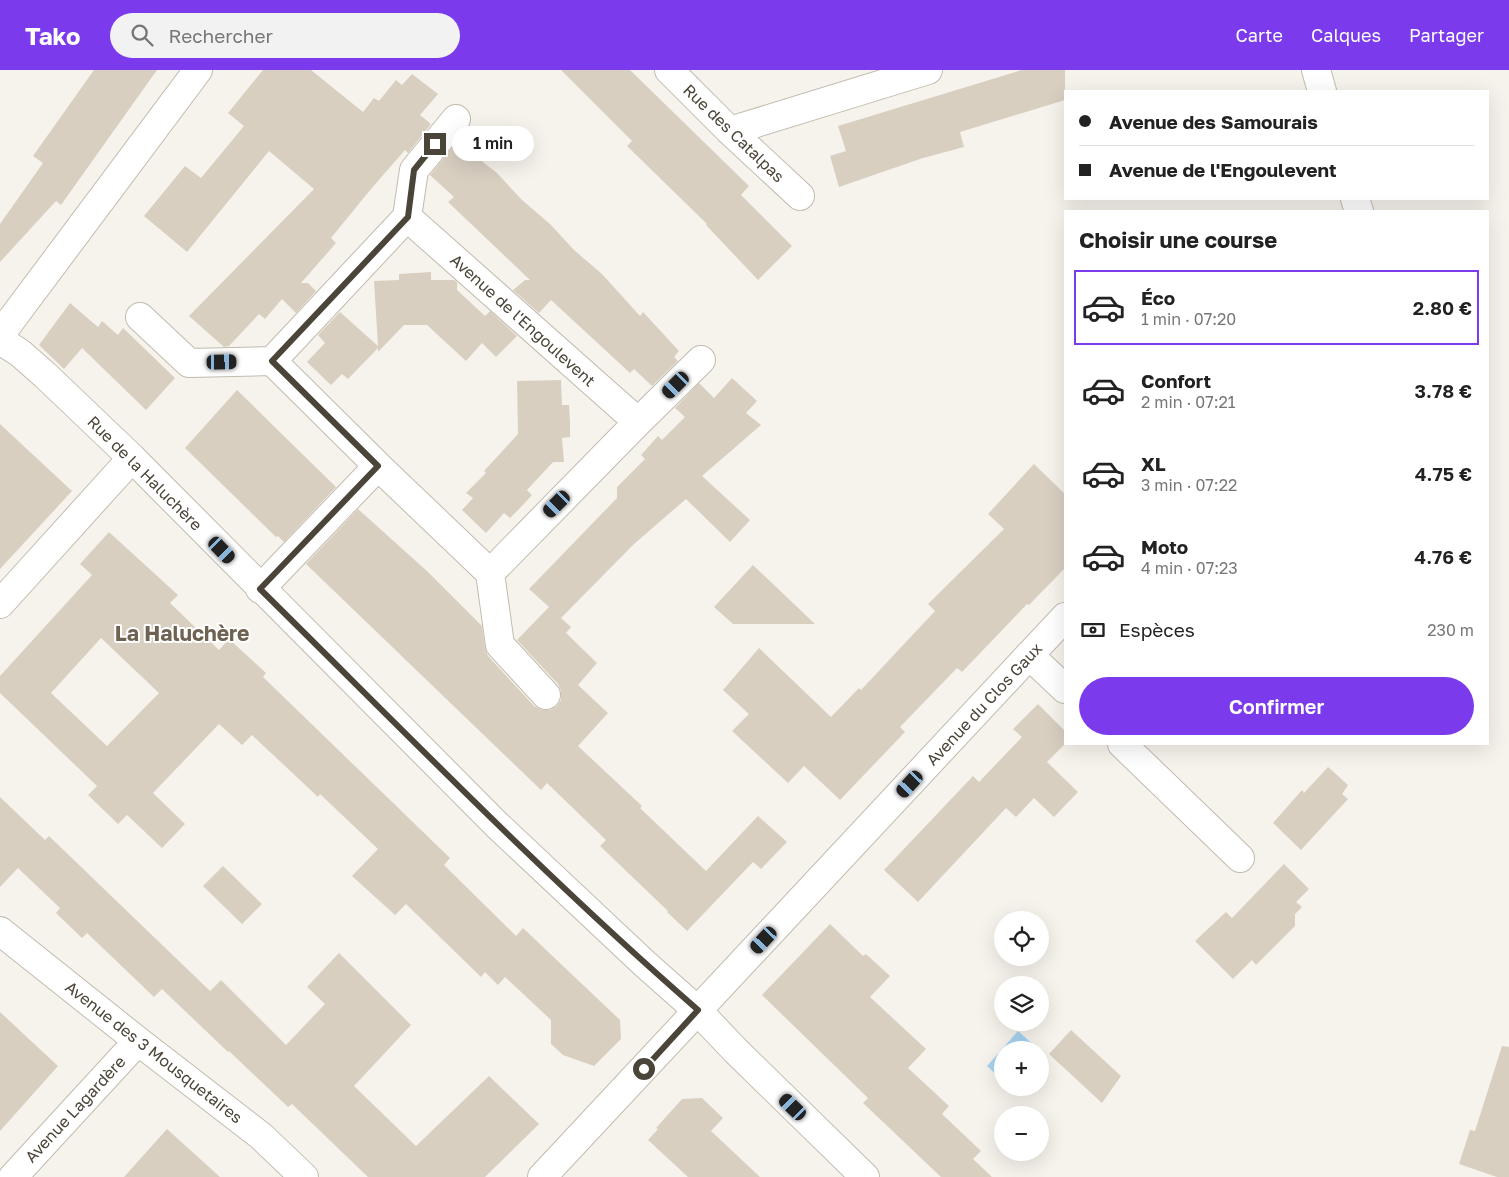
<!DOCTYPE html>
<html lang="fr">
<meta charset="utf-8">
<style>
:root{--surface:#fff;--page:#f2f2f2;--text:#222;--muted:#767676;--line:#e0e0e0;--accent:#7c3aed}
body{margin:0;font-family:"Golos Text",sans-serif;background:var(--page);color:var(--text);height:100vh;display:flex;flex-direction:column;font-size:19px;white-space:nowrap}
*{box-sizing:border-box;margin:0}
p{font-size:16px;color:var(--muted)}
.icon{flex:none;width:28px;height:28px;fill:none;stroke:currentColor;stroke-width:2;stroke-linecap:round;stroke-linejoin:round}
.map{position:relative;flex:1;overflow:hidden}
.side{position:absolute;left:1064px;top:140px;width:425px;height:535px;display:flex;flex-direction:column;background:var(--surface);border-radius:0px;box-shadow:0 5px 20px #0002}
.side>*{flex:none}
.top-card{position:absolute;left:1064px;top:20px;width:425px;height:110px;border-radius:0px;box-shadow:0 5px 20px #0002;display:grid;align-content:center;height:110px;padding:0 15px;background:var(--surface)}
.tools{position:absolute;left:994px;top:841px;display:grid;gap:10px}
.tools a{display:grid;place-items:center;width:55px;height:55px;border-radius:50%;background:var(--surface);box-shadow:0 5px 20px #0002;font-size:25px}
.end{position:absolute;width:22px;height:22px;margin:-11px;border:6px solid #4b4439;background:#fff;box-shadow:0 0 0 2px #fff}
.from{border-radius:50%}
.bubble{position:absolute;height:35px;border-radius:18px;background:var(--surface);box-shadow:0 5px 20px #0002;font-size:16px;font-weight:600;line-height:35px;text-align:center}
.car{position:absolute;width:15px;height:30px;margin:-15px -8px;border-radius:6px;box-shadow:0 0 4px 1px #0007;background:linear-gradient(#222 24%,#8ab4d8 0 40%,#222 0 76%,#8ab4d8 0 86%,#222 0)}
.top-card b{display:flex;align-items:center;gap:18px;height:48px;font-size:19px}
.top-card b+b{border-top:1px solid var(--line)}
.top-card i{width:12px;height:12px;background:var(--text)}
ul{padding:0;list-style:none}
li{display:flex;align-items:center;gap:15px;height:75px;margin:0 10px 8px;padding:0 5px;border:2px solid transparent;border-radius:0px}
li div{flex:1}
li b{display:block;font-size:19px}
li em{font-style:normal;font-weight:600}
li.on{border-color:var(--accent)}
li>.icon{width:45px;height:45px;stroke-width:1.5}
h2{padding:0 15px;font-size:22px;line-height:60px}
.pay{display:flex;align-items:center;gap:12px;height:55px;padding:0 15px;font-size:19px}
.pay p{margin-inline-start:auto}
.button{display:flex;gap:10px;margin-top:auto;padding:10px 15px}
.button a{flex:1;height:58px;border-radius:30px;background:var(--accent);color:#fff;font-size:20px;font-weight:600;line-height:58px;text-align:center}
header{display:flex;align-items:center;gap:30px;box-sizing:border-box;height:70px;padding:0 25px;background:var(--accent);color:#fff}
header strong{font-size:24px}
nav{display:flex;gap:28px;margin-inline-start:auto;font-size:18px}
.search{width:350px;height:45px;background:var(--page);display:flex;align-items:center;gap:12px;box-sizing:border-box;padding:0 18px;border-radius:28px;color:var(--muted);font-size:19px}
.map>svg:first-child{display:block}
</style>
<header>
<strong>Tako</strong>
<div class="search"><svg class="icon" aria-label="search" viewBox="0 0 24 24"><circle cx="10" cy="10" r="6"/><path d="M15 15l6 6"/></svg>Rechercher</div>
<nav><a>Carte</a><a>Calques</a><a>Partager</a></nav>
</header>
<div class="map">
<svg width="1509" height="1107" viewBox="0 0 1509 1107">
<rect width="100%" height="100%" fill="#f6f3ec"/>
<!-- water -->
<path fill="#a9d4f2" d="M 1018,961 L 1037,978 L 1035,980 L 1002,980 L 1002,1010 L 987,996 Z"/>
<!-- building -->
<path fill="#d8cfc1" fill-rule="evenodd" d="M 94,0 L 157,0 L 61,135 L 56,131 L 0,192 L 0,154 L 43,93 L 33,86 Z
M 263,0 L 311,0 L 363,42 L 374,28 L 379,31 L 396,10 L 402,15 L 412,4 L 438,24 L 420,45 L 431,54 L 408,83 L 405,80 L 371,119 L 331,168 L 336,173 L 301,213 L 308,213 L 316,221 L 296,243 L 282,229 L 265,249 L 259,244 L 229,276 L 224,277 L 189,246 L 314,119 L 269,81 L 187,182 L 144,146 L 185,96 L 201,108 L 244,56 L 228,43 Z
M 561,0 L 630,0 L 749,116 L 741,125 L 792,176 L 758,210 L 706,155 L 707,154 L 627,76 L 632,71 Z
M 1022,0 L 1065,0 L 1065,30 L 960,62 L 964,77 L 923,88 L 839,117 L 830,86 L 846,81 L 838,56 Z
M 455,74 L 467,84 L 469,81 L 497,103 L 522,130 L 550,154 L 574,180 L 602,204 L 640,246 L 643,242 L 679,281 L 674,287 L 678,291 L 652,316 L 634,299 L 630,303 L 551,230 L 539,243 L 513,220 L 525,210 L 530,210 L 448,132 L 454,127 L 430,105 Z
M 431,202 L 431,210 L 454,210 L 457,212 L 457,220 L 485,246 L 490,241 L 517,266 L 496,287 L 482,273 L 466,291 L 427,255 L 404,255 L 378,282 L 378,278 L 348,309 L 342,304 L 331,315 L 307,292 L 325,273 L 318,265 L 340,242 L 378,276 L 374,211 L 399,210 L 399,204 Z
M 70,233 L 98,257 L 102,251 L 118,265 L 123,258 L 175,308 L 146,340 L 82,278 L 64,299 L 39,275 Z
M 732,308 L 757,331 L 746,343 L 761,355 L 702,406 L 750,450 L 730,472 L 686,429 L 634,474 L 561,548 L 571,557 L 566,563 L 597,593 L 578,615 L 608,643 L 578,676 L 642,736 L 640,738 L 706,801 L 758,746 L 787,772 L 761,799 L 753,792 L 687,861 L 667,842 L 668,841 L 600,776 L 606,770 L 547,713 L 541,720 L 306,494 L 358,439 L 428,502 L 482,556 L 485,577 L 488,586 L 534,636 L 542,640 L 550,640 L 557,636 L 561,630 L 561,621 L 558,614 L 517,570 L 549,537 L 529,519 L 617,428 L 617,417 L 645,389 L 641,385 L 658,366 L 662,370 L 685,347 L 675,338 L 699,313 L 714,328 Z
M 561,310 L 562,335 L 569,335 L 570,351 L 570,367 L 562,368 L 564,392 L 553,392 L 527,420 L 532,425 L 521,437 L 510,448 L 504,443 L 486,463 L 462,440 L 473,428 L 466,423 L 486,403 L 484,401 L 518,364 L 517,311 Z
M 237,320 L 336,417 L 284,472 L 278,466 L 276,467 L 185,378 Z
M 0,354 L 72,421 L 0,499 Z
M 1034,394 L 1065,424 L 1065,498 L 1029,535 L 1027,534 L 962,602 L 957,598 L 900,657 L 905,662 L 840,730 L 804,696 L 788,713 L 732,661 L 749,644 L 723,620 L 759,578 L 831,647 L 859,618 L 861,620 L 935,541 L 928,534 L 1004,459 L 988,444 Z
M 109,462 L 178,525 L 170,533 L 219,580 L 229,569 L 266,603 L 263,607 L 450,788 L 444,795 L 516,866 L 523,858 L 620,950 L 621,969 L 594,996 L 563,985 L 551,974 L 551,950 L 505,907 L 498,915 L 485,902 L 481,907 L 406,834 L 395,845 L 352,806 L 378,779 L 320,724 L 318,727 L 252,665 L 242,675 L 219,654 L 153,723 L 185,754 L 162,778 L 127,745 L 118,754 L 88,725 L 97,716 L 0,623 L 0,606 L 92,505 L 80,494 ZM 101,568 L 159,623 L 107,676 L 51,623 Z
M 753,495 L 815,554 L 733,554 L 714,537 Z
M 1038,634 L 1065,661 L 1065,674 L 1047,692 L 1078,722 L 1054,747 L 1034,728 L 1016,747 L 1006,738 L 918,832 L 884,800 L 973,706 L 979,712 L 1022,667 L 1013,659 Z
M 1328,697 L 1348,715 L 1342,724 L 1348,729 L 1301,780 L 1273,753 L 1302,720 L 1304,723 Z
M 0,727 L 45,770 L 49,766 L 210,921 L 221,910 L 286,975 L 325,934 L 307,917 L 339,883 L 411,955 L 354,1016 L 416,1076 L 489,1006 L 539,1054 L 485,1107 L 368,1107 L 292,1034 L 288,1037 L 229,981 L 228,982 L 162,919 L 154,927 L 87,863 L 82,868 L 56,843 L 60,838 L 18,798 L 0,817 Z
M 1284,794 L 1309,819 L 1296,832 L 1302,837 L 1295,844 L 1295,856 L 1256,895 L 1252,890 L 1233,909 L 1195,871 L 1226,842 L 1232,848 Z
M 223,796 L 262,834 L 242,854 L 203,816 Z
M 830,854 L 863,886 L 866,884 L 890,906 L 870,927 L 926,979 L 908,998 L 949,1036 L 942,1044 L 981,1081 L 973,1089 L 992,1107 L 941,1107 L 863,1033 L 868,1028 L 762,925 Z
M 0,942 L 58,996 L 0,1061 Z
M 1071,960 L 1121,1006 L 1102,1033 L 1049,984 Z
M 1502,976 L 1509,977 L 1509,1107 L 1497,1107 L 1459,1094 L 1470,1060 L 1475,1061 Z
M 702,1028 L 723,1048 L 711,1061 L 760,1107 L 688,1107 L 648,1070 L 658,1059 L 656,1058 L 682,1029 Z
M 167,1059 L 220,1107 L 124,1107 Z"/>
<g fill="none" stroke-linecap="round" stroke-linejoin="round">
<!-- minor casing -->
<g stroke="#c2bbae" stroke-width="30">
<path id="minor" d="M 669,0 L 730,61 L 800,126
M 1316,0 L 1322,21
M 730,61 L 928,0
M 1355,129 L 1359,141
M 407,147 L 414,100 L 456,49
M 140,247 L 189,293 L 272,291
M 0,265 L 198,0
M 0,270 L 20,283 L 45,305 L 132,388 L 497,755 L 645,894 L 698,941 L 736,981 L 865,1107
M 638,352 L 701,290
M 490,503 L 500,575 L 546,625
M 260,519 L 378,396 L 272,291 L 407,147 L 638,352 L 490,503 L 378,396
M 0,534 L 132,388
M 1029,585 L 1065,619
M 1122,674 L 1240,788
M 0,861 L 138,971 L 261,1066 L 304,1107
M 13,1107 L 138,971
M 542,1107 L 1065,547"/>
</g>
<!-- minor -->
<use href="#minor" stroke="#fff" stroke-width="28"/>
</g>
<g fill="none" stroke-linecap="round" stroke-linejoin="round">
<!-- route -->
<path stroke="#4b4439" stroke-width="6" d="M 435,74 L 414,100 L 408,147 L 272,291 L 378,396 L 260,519 C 404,661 545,807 698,940 L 644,999"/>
</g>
<g text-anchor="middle" stroke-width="4" stroke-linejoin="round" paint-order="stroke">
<!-- street labels -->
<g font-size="16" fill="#4b4439" stroke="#fff">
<text transform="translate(734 63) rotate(44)" y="6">Rue des Catalpas</text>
<text transform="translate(523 250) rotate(42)" y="6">Avenue de l'Engoulevent</text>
<text transform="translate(145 403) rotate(45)" y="6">Rue de la Haluchère</text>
<text transform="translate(984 634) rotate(-47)" y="6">Avenue du Clos Gaux</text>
<text transform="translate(154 982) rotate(38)" y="6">Avenue des 3 Mousquetaires</text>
<text transform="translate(75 1039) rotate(-47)" y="6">Avenue Lagardère</text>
</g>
<!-- district labels -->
<g font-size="21" font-weight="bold" fill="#6e6250" stroke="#fff">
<text x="182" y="571">La Haluchère</text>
</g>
</g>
</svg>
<div class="tools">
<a><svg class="icon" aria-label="locate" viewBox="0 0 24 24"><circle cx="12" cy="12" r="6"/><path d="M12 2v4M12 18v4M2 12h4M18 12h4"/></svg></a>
<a><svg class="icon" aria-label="layers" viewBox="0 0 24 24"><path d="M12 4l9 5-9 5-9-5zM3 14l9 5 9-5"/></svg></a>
<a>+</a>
<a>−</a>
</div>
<i class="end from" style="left:644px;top:999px"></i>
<i class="end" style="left:435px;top:74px"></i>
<div class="bubble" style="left:452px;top:56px;width:82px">1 min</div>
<i class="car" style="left:222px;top:292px;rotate:89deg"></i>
<i class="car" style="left:676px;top:315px;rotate:225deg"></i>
<i class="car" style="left:557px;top:434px;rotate:225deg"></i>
<i class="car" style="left:222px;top:480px;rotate:136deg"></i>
<i class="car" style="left:910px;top:714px;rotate:223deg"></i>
<i class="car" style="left:764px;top:870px;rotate:223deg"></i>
<i class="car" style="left:793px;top:1037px;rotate:314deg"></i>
<div class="top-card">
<b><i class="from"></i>Avenue des Samourais</b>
<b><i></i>Avenue de l'Engoulevent</b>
</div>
<section class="side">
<h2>Choisir une course</h2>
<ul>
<li class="on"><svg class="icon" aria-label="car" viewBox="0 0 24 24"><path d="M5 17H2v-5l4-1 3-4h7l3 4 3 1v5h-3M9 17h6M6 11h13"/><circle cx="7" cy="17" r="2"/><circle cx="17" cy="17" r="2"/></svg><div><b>Éco</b><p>1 min · 07:20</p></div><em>2.80 €</em></li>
<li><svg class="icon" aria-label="car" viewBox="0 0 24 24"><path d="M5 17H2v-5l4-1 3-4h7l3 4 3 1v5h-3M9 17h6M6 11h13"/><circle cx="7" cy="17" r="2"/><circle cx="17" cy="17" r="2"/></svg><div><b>Confort</b><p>2 min · 07:21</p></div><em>3.78 €</em></li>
<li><svg class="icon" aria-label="car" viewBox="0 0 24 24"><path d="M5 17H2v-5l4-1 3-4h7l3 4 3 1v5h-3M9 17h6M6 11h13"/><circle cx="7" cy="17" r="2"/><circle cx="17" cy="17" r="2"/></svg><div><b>XL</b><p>3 min · 07:22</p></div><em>4.75 €</em></li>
<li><svg class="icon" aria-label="car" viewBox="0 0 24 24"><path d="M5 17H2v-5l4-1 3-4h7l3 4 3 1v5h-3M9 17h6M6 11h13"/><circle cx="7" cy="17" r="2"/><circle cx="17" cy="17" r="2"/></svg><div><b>Moto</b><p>4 min · 07:23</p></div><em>4.76 €</em></li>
</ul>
<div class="pay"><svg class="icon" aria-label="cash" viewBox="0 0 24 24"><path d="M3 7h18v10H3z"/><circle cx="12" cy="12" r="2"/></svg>Espèces<p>230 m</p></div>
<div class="button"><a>Confirmer</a></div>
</section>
</div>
